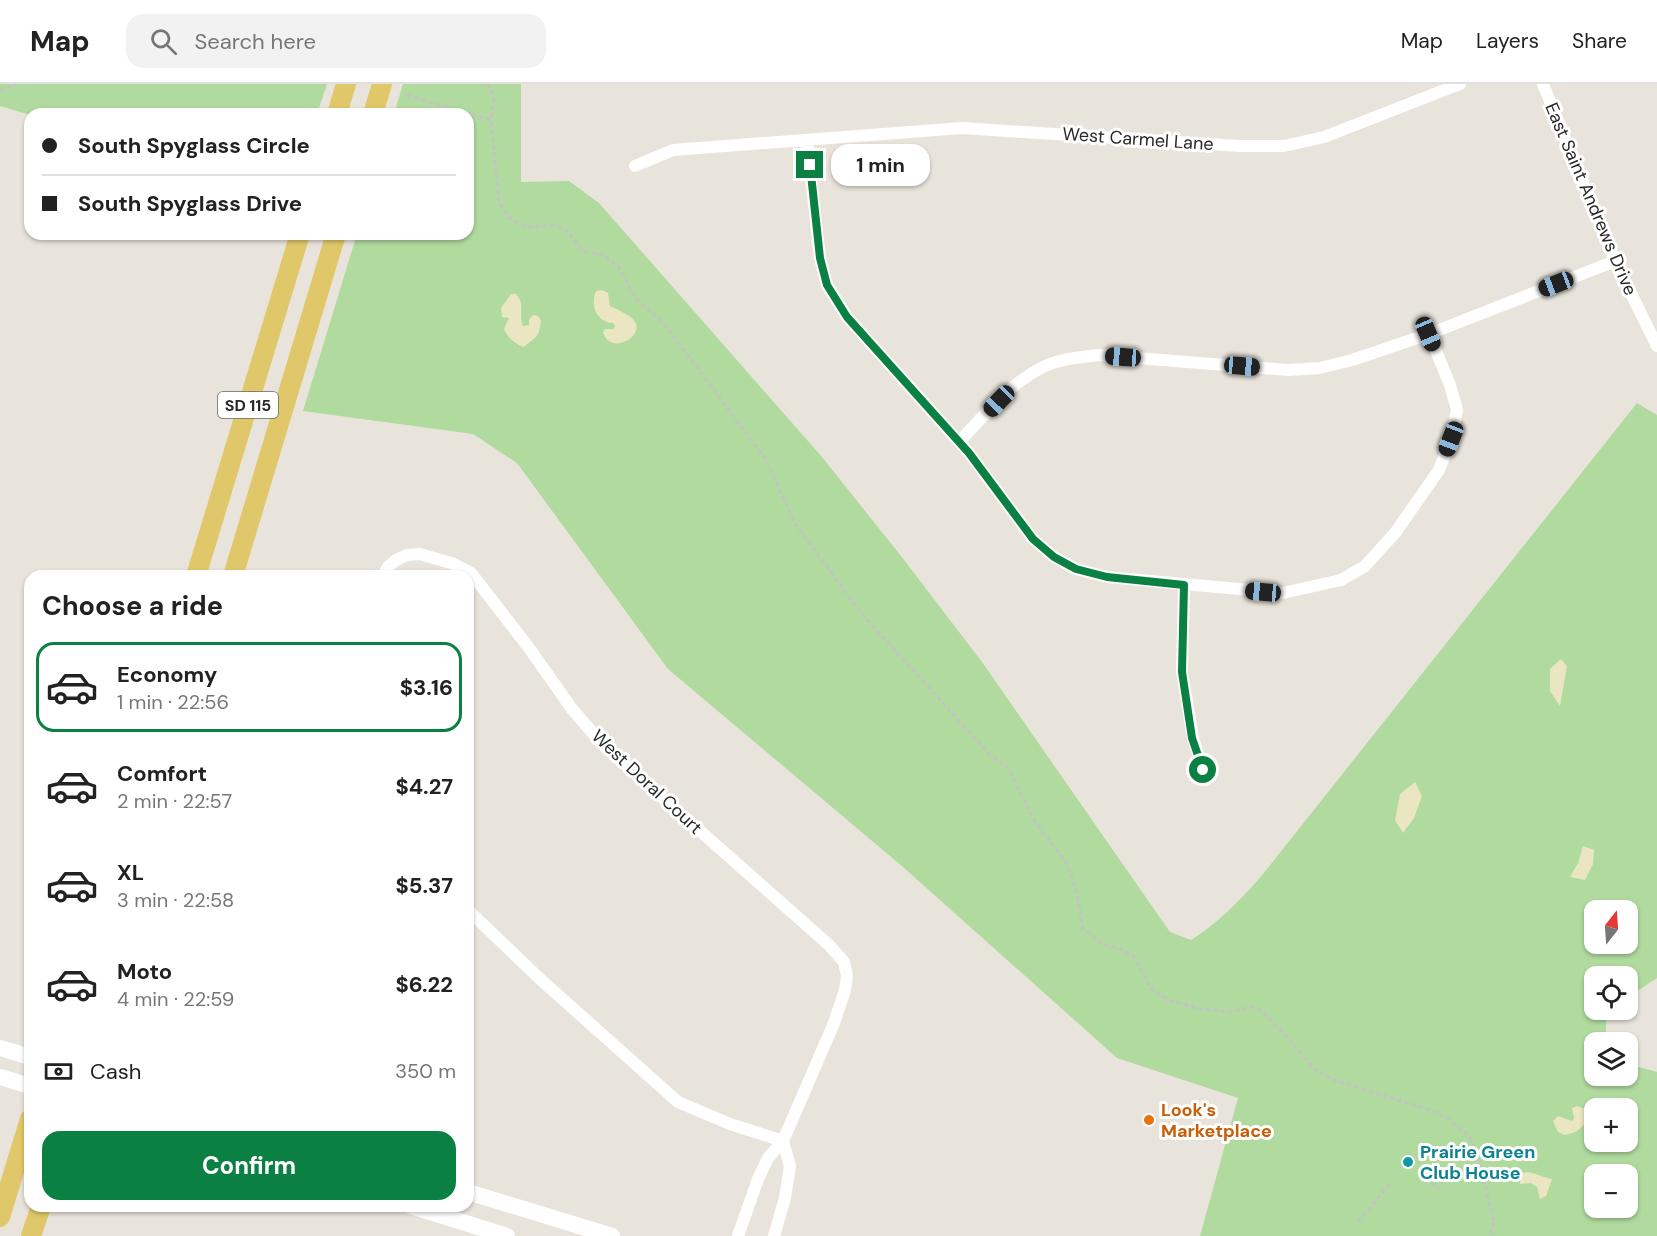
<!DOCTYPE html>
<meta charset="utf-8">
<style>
:root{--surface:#fff;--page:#f2f2f2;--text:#222;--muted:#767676;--line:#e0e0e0;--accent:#0b8043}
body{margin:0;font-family:"DM Sans",sans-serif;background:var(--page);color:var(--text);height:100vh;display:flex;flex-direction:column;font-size:22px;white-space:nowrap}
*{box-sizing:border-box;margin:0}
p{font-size:20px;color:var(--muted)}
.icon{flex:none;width:33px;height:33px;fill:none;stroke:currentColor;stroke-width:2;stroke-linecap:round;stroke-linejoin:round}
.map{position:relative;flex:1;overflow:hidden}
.details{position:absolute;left:24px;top:486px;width:450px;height:642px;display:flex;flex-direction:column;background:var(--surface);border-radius:18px;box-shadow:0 2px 4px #0004}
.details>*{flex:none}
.top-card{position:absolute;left:24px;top:24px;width:450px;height:132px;border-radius:18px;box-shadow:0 2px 4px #0004;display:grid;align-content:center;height:132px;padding:0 18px;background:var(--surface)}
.needle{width:39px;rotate:17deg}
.controls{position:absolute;left:1584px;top:816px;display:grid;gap:12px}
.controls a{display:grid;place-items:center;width:54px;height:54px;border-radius:12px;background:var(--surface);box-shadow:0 2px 4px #0004;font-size:30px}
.end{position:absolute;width:27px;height:27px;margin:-14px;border:8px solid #0b8043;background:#fff;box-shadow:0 0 0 3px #fff}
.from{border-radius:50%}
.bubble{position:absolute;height:42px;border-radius:18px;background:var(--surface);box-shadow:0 2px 4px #0004;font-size:20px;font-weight:700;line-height:42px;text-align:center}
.car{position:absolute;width:18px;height:36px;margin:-18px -9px;border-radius:8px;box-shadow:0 0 4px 2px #0007;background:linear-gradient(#222 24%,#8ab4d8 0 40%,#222 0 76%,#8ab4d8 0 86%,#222 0)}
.top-card b{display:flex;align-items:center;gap:21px;height:57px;font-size:22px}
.top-card b+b{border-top:2px solid var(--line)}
.top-card i{width:15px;height:15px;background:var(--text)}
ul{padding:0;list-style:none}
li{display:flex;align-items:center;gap:18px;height:90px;margin:0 12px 9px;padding:0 6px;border:3px solid transparent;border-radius:18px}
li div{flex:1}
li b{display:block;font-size:22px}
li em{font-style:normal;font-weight:700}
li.active{border-color:var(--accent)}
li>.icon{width:54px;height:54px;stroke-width:1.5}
h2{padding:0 18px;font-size:27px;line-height:72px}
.pay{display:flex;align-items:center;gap:15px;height:66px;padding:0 18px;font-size:22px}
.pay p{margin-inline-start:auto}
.button{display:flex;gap:12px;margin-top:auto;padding:12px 18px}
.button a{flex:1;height:69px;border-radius:18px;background:var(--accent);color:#fff;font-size:24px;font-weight:700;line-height:69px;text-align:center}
header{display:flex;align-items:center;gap:36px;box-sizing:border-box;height:84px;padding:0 30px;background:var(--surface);border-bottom:2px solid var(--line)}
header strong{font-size:28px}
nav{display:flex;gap:33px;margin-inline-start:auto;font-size:21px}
.search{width:420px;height:54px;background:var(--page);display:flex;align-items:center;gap:15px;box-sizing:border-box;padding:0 21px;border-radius:18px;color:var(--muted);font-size:22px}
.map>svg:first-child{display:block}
</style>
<header>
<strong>Map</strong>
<div class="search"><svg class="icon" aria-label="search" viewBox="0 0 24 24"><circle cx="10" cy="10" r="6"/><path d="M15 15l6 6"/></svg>Search here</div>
<nav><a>Map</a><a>Layers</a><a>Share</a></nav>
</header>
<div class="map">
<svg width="1657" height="1152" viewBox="0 0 1657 1152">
<rect width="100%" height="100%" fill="#e9e4db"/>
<!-- green -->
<path fill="#b0da9e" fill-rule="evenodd" d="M 0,0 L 327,0 L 317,30 L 30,31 L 0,22 Z
M 403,0 L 521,0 L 521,98 L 569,97 L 599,119 L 822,373 L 901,472 L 982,578 L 1170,848 L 1191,856 C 1218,839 1238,818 1259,795 L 1637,319 L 1657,331 L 1657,894 L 1628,913 L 1628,892 L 1594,892 L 1594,926 L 1609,926 L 1606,928 L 1606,958 L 1594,958 L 1594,992 L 1628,992 L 1628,980 L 1657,988 L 1657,1152 L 1200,1152 L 1238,1014 L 1117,974 L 903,783 L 668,585 L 517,379 L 473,350 L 303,327 L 357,150 L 468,150 L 468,30 L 394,30 ZM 1594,826 L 1628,826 L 1628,860 L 1594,860 ZM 1594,1024 L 1628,1024 L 1628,1058 L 1594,1058 ZM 1594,1090 L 1628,1090 L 1628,1124 L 1594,1124 Z"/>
<!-- sand -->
<path fill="#ebe6c2" d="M 602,206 L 608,209 L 610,222 C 618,226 631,231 635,238 C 644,253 610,272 603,248 L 605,245 L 614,245 L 615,242 L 613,239 C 596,238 590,221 596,207 Z
M 511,210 L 516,210 C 526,221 518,230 523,242 L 529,241 L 529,236 L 533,231 L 538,232 L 541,236 C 539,255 536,252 524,263 C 515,260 507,253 504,245 L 509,234 L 502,233 L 501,224 Z
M 1561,575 L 1567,582 L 1560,622 L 1550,607 L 1550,585 Z
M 1415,698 L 1422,712 L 1414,734 L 1403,749 L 1395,736 L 1400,710 Z
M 1583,762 L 1594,766 L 1593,780 L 1585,796 L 1570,793 L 1578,779 Z
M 1577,1022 L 1585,1025 L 1590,1031 C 1584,1042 1577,1050 1564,1051 L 1558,1048 L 1553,1037 L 1558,1032 L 1572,1037 L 1574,1034 L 1572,1024 Z
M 1526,1088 C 1536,1089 1542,1093 1552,1095 L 1546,1112 L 1540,1115 L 1537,1103 L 1531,1099 L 1520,1100 L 1520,1091 Z"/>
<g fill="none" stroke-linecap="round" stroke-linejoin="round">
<!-- path -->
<path stroke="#c3c3c3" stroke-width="3" stroke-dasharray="4.5 3" stroke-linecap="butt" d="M 488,0 L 494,13 L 491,36
M 0,7 L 17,0
M 407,11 L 491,36 L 499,118 L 508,133 L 526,143 L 555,141 L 567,147 L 583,167 L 603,171 L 618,182 L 636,215 L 663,238 L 765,374 L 796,441 L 862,530 L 991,672 L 1008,684 L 1035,738 L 1066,778 L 1076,805 L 1083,845 L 1103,860 L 1124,866 L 1134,873 L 1151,905 L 1171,917 L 1197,924 L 1227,928 L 1252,923 L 1264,928 L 1316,986 L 1331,995 L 1433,1027 L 1446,1033 L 1469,1052 L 1478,1072 L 1494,1138 L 1490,1152
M 1432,1099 L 1439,1105
M 1358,1138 L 1391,1098"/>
<!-- street -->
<path stroke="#fff" stroke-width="12" d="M 1543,0 L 1615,177 L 1657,262
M 807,57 L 820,174 L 827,201 L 847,233 L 969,369 L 1033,455 L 1054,473 L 1076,485 L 1107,493 L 1283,509 L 1341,496 L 1365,482 L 1395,449 L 1439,386 L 1451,355 L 1457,326 L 1450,301 L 1429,250
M 635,82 L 673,66 L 962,44 L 1239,62 L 1284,62 L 1324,53 L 1460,0
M 959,358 C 984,332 1008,301 1041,284 C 1058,275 1080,273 1099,271 L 1289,286 L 1320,284 L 1352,276 L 1429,250 L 1615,177
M 383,492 L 388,483 L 396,476 L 407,471 L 420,470 L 454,480 L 471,489 L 529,564 L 572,625 L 604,662 L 829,861 L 844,878 L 847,892 L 845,906 L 834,939 L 783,1057 L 768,1074 L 758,1095 L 738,1152
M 1184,501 L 1182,588 L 1193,654 L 1203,686
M 468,826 L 540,895 L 678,1018 L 730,1040 L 783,1057
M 774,1152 L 785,1114 L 790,1082 L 783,1057"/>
<!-- secondary -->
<path stroke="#fff" stroke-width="16" d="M 0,964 L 30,973
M 0,993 L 30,1002
M 468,1108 L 612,1152
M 411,1122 L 507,1152"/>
<!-- primary -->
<path stroke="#e0c86a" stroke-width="20" d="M 337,30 L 346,0
M 373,30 L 382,0
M 196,492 L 300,150
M 233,492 L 336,150
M 0,1133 L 30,1035
M 31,1152 L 41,1122"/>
</g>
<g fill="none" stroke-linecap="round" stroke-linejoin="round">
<!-- route -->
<path stroke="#0b8043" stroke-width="8" d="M 810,81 L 820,174 L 827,201 L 847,233 L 969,369 L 1033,455 L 1054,473 L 1076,485 L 1107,493 L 1184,501 L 1182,588 L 1192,654 L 1203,686"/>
</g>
<!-- markers -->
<circle fill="#e8710a" stroke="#fff" stroke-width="2" cx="1149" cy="1036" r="6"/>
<circle fill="#0f9aa8" stroke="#fff" stroke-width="2" cx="1408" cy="1078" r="6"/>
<g text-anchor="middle" stroke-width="6" stroke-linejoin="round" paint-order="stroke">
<!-- shield labels -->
<rect fill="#fff" stroke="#686868" stroke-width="1.5" x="218" y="308" width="60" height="26" rx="4.5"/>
<g font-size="16" font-weight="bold" fill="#282828">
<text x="248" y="327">SD 115</text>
</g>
<!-- street labels -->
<g font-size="18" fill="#282828" stroke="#fff">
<text transform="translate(1138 55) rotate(4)" y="6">West Carmel Lane</text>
<text transform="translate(1591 115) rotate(67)" y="6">East Saint Andrews Drive</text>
<text transform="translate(647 698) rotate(43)" y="6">West Doral Court</text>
</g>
<!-- food labels -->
<g font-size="18" font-weight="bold" fill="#c56008" stroke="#fff" text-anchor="start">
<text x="1161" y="1032">Look's<tspan x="1161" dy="21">Marketplace</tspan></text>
</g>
<!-- culture labels -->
<g font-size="18" font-weight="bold" fill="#0d838f" stroke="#fff" text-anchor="start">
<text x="1420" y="1074">Prairie Green<tspan x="1420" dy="21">Club House</tspan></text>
</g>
</g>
</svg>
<div class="controls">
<a><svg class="needle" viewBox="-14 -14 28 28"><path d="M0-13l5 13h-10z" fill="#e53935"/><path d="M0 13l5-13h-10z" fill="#767676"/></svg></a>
<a><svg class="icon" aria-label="locate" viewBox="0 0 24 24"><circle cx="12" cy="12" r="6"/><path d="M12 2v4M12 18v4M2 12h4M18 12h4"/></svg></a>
<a><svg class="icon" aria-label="layers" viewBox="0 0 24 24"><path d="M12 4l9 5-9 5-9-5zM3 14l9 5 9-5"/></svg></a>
<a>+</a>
<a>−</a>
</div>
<i class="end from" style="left:1203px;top:686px"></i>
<i class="end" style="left:810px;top:81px"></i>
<div class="bubble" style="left:831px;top:60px;width:99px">1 min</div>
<i class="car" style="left:1556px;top:200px;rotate:249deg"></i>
<i class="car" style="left:1428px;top:250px;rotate:157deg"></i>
<i class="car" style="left:1123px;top:273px;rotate:274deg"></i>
<i class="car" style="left:1242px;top:282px;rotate:95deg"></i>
<i class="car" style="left:999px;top:317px;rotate:224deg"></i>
<i class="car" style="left:1451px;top:355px;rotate:201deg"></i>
<i class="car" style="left:1263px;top:508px;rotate:275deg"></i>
<div class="top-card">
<b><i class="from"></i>South Spyglass Circle</b>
<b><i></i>South Spyglass Drive</b>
</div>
<section class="details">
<h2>Choose a ride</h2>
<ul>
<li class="active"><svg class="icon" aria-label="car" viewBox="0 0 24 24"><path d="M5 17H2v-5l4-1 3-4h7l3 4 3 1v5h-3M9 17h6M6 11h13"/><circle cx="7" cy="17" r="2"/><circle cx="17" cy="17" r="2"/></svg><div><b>Economy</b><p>1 min · 22:56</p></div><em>$3.16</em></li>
<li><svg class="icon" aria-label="car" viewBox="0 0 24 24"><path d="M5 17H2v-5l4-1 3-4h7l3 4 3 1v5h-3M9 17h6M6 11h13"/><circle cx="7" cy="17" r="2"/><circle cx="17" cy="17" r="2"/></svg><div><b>Comfort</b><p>2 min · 22:57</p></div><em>$4.27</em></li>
<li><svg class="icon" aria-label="car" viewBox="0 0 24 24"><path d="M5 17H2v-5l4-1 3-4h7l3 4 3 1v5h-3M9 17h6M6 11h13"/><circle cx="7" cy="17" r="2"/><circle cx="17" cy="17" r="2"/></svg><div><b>XL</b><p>3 min · 22:58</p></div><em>$5.37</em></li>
<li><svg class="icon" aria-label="car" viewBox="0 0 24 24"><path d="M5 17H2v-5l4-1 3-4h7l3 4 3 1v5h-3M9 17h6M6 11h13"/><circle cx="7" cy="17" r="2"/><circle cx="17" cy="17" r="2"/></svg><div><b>Moto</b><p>4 min · 22:59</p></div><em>$6.22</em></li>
</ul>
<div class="pay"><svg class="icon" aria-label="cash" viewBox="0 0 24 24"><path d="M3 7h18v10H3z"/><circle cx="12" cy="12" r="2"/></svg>Cash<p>350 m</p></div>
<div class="button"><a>Confirm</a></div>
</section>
</div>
